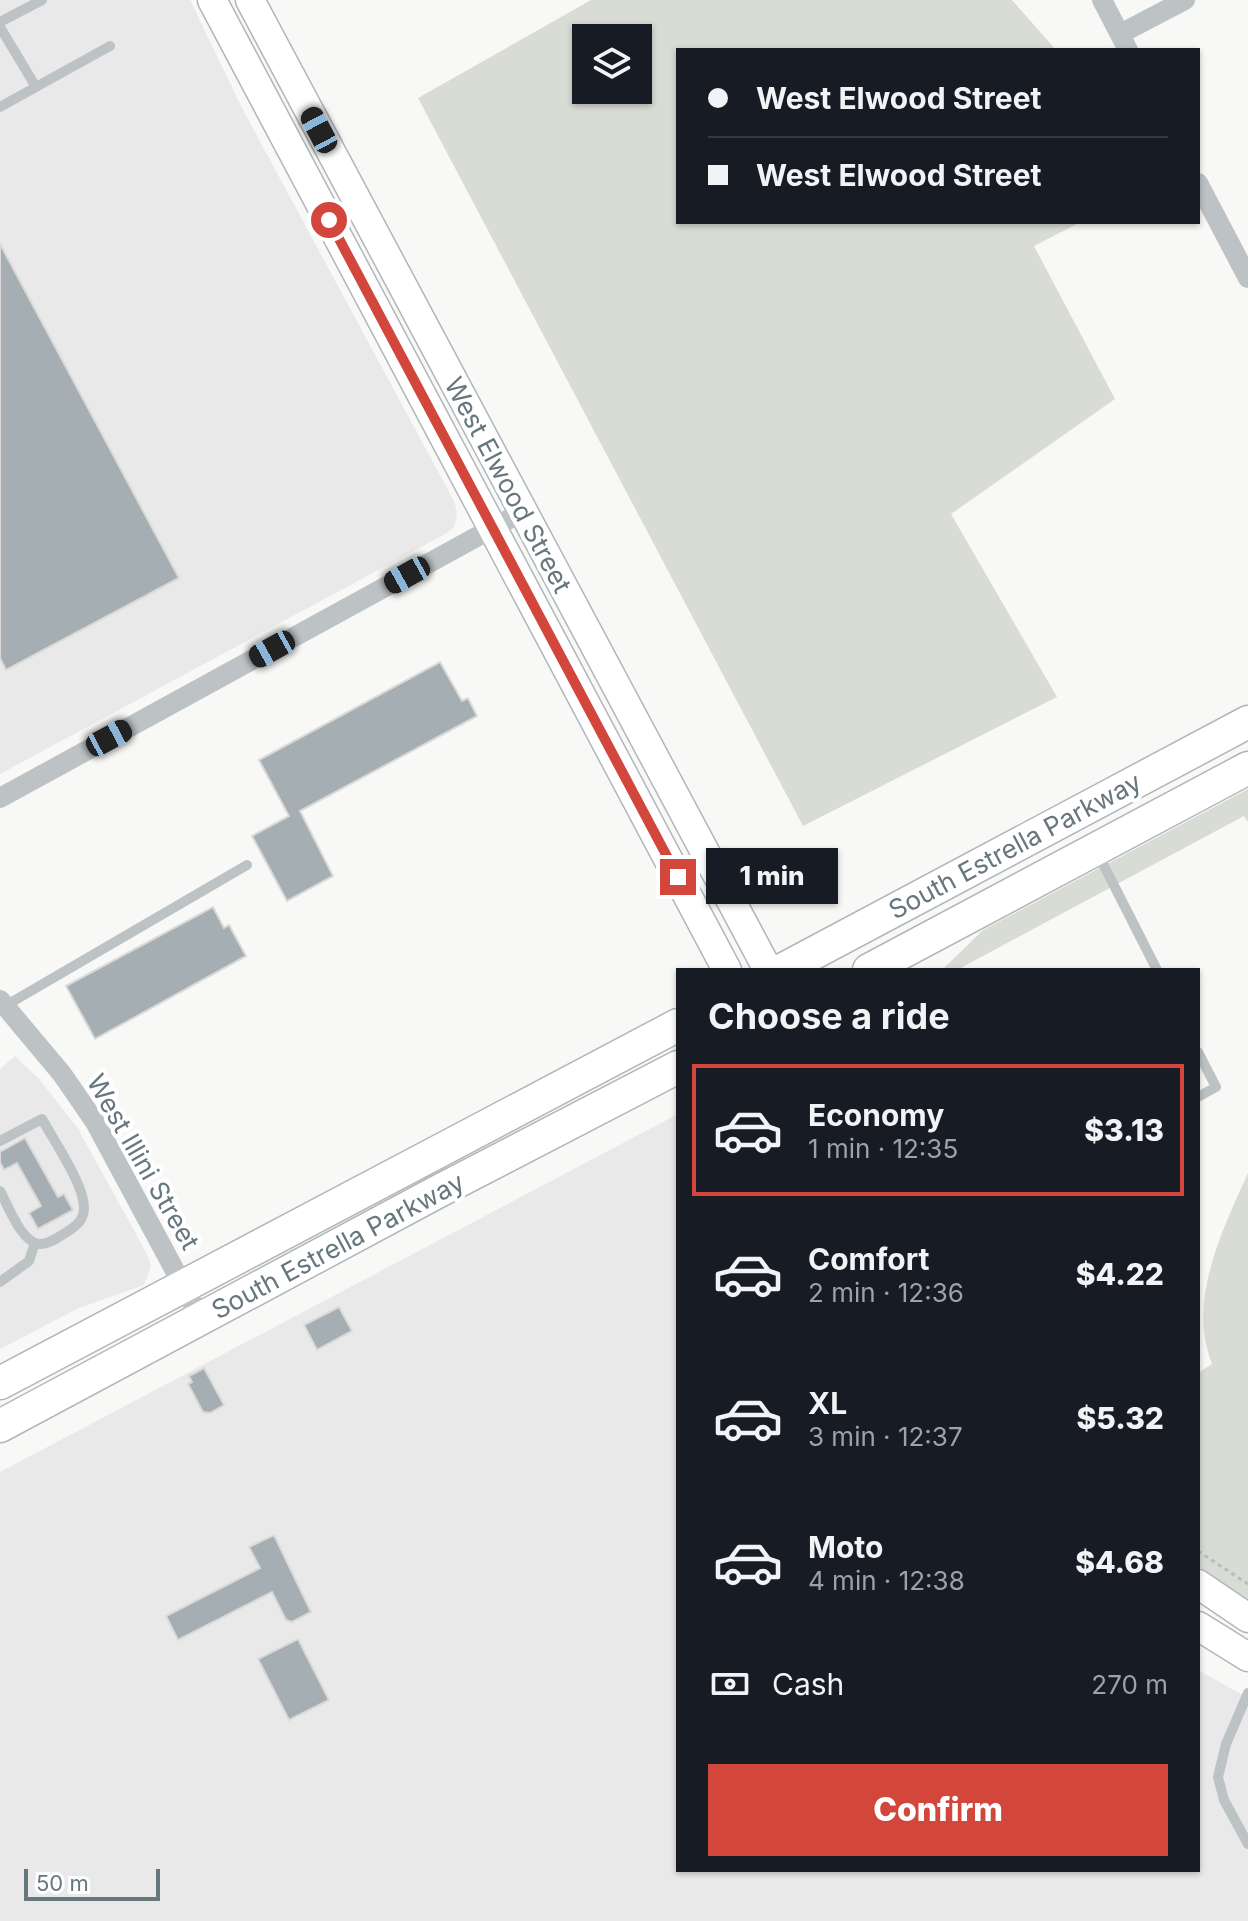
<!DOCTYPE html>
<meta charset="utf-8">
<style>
:root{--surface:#171b24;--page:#20242c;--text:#f1f3f6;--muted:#9ea1a6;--line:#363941;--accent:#d2463c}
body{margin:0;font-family:Inter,sans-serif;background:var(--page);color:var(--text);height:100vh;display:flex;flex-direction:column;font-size:30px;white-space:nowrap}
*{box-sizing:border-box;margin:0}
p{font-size:26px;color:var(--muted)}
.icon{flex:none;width:44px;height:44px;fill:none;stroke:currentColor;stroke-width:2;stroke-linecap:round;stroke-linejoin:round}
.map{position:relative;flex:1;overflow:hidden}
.drawer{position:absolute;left:676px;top:968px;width:524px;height:904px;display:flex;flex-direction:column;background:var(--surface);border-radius:0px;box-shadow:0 2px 6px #0004}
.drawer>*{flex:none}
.guide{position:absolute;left:676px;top:48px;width:524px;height:176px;border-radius:0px;box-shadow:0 2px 6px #0004;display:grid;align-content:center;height:176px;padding:0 32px;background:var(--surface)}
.fabs{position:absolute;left:572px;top:24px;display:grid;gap:16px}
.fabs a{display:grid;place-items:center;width:80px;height:80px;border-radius:0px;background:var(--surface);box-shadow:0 2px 6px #0004;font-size:40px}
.scale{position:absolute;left:24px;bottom:20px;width:136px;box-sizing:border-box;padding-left:8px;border:4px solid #66777d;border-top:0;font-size:22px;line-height:28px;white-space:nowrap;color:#66777d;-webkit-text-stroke:6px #fff;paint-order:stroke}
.end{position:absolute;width:36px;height:36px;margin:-18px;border:10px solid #d2463c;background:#fff;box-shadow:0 0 0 4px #fff}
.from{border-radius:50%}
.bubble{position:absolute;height:56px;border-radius:0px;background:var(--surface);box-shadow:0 2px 6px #0004;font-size:26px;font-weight:800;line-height:56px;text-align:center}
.car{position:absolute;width:24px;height:48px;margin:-24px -12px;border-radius:10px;box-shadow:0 0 6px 2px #0007;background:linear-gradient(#222 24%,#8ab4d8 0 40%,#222 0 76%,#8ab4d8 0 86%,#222 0)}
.guide b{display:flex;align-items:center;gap:28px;height:76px;font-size:30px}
.guide b+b{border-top:2px solid var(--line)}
.guide i{width:20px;height:20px;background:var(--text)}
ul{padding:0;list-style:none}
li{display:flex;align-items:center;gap:24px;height:132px;margin:0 16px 12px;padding:0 16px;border:4px solid transparent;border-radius:0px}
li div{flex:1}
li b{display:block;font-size:30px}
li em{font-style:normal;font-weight:800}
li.current{border-color:var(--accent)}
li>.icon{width:72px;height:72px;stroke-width:1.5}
h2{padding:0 32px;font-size:36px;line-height:96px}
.pay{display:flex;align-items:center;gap:20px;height:88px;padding:0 32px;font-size:30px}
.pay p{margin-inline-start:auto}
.cta{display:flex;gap:16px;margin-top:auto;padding:16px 32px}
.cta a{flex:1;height:92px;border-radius:0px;background:var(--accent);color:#fff;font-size:32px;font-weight:800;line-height:92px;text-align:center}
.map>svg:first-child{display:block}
</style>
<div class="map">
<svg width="1248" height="1921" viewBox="0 0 1248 1921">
<rect width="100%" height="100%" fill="#f8f8f6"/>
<!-- built -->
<path fill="#e9e9e9" d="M 0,0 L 190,0 L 242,108 L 455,503 L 457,516 L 454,527 L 447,533 L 0,774 Z
M 15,1056 L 39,1079 L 77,1127 L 147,1254 L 151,1267 L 144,1285 L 79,1308 L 0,1349 L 0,1069 Z
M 678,1114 L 678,1870 L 1198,1870 L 1198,1670 L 1248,1698 L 1248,1921 L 0,1921 L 0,1472 Z"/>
<!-- green -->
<path fill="#d9dcd5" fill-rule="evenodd" d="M 591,0 L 1012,0 L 1056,50 L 678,50 L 678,222 L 1081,222 L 1034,246 L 1115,399 L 951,514 L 1057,697 L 803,826 L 418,98 ZM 586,38 L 638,38 L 638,90 L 586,90 Z
M 1248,789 L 1248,822 L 1244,816 L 957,970 L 942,970 L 983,930 Z
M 1248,1173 L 1248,1600 L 1198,1567 L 1198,1373 L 1212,1364 C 1187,1299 1222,1232 1248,1173 Z"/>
<!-- building -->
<path fill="#a5aeb2" stroke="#dad9d8" stroke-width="2" d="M 0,244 L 179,578 L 6,670 L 0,658 Z
M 440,662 L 462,701 L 468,698 L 477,716 L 300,811 L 333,876 L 287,901 L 252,836 L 289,816 L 259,760 Z
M 213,907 L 224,928 L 229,925 L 246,956 L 95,1039 L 66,986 Z
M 25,1138 L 58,1197 L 64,1194 L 73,1210 L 38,1229 L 29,1213 L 41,1206 L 17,1163 L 4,1170 L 0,1162 L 0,1152 Z
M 339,1307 L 352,1331 L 317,1350 L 304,1325 Z
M 204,1368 L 224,1405 L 210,1413 L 203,1412 L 188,1384 L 192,1382 L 189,1376 Z
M 274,1535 L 311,1612 L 292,1622 L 286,1620 L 272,1592 L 178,1640 L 166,1616 L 260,1568 L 249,1547 Z
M 298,1639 L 329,1700 L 289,1720 L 258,1659 Z"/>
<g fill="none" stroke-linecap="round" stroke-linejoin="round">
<!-- secondary casing -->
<g stroke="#b0b7ba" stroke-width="31">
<path id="secondary" d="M 212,0 L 727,970
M 250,0 L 768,970
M 1198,1584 L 1248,1618
M 1198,1626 L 1248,1657"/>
</g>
<!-- primary casing -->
<g stroke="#b1b7b9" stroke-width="35">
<path id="primary" d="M 782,970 L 1248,722
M 869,970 L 1248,768
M 0,1383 L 678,1025
M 0,1426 L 439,1191 L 678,1067"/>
</g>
<!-- path -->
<path stroke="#b8bcbe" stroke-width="3" stroke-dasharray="4 4" stroke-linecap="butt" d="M 1198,1551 L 1248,1584"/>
<!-- service -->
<path stroke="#bdc3c5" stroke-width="10" d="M 0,22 L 42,0
M 0,27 L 36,87 L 110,46
M 0,107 L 36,87
M 1098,854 L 1157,970
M 5,1006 L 247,865
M 1198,1052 L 1216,1087 L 1198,1097
M 0,1141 L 42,1119 C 54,1141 84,1184 84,1208 C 84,1220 76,1226 67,1232 C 60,1236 48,1245 39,1244 C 21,1242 8,1205 0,1191
M 0,1282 L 29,1261 L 35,1243
M 1248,1693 L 1226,1744 L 1218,1777 L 1224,1800 L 1248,1844"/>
<!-- minor -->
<path stroke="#bdc3c5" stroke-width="20" d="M 1102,0 L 1128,50
M 1120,34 L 1185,0
M 1198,183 L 1248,278
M 0,798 L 522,512
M 0,1000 L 62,1074 L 95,1122 L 201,1319"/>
<!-- secondary -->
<use href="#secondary" stroke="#fff" stroke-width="28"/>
<!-- primary -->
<use href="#primary" stroke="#fff" stroke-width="32"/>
</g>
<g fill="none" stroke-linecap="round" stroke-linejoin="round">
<!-- route -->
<path stroke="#d2463c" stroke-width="10" d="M 329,220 L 678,877"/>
</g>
<g text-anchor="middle" stroke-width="8" stroke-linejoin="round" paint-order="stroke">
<!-- street labels -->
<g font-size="26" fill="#66777d" stroke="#fff">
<text transform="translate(508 485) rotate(62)" y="9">West Elwood Street</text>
<text transform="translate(1015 846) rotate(-28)" y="9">South Estrella Parkway</text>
<text transform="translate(143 1162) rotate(60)" y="9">West Illini Street</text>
<text transform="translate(338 1246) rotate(-28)" y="9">South Estrella Parkway</text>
</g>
</g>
</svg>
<div class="fabs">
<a><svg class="icon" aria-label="layers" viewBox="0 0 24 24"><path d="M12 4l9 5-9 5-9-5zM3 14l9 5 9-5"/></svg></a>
</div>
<div class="scale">50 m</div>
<i class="end from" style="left:329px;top:220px"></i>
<i class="end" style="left:678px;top:877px"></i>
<div class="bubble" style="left:706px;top:848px;width:132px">1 min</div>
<i class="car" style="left:319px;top:130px;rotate:332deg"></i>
<i class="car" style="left:407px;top:575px;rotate:241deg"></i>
<i class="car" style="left:272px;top:649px;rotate:241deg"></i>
<i class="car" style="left:109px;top:738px;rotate:62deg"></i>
<div class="guide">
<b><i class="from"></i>West Elwood Street</b>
<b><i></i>West Elwood Street</b>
</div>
<section class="drawer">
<h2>Choose a ride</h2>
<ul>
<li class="current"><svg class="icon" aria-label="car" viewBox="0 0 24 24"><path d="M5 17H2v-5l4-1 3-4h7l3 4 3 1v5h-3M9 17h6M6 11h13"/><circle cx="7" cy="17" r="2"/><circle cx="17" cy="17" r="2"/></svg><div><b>Economy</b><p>1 min · 12:35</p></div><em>$3.13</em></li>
<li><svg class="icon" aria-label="car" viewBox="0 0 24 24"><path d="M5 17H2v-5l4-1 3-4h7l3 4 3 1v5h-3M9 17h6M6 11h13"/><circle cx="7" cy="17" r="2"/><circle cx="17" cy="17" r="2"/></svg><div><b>Comfort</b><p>2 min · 12:36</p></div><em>$4.22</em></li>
<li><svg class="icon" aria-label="car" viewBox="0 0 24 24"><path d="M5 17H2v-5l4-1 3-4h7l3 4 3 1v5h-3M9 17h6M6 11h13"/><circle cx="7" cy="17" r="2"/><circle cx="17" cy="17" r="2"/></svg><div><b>XL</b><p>3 min · 12:37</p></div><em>$5.32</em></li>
<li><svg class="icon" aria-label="car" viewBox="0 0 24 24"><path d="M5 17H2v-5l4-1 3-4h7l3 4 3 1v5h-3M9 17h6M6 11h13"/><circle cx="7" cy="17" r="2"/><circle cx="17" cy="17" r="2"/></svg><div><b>Moto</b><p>4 min · 12:38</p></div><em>$4.68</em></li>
</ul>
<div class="pay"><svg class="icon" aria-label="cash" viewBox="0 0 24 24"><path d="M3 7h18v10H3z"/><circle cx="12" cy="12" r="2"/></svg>Cash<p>270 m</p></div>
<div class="cta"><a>Confirm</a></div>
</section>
</div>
